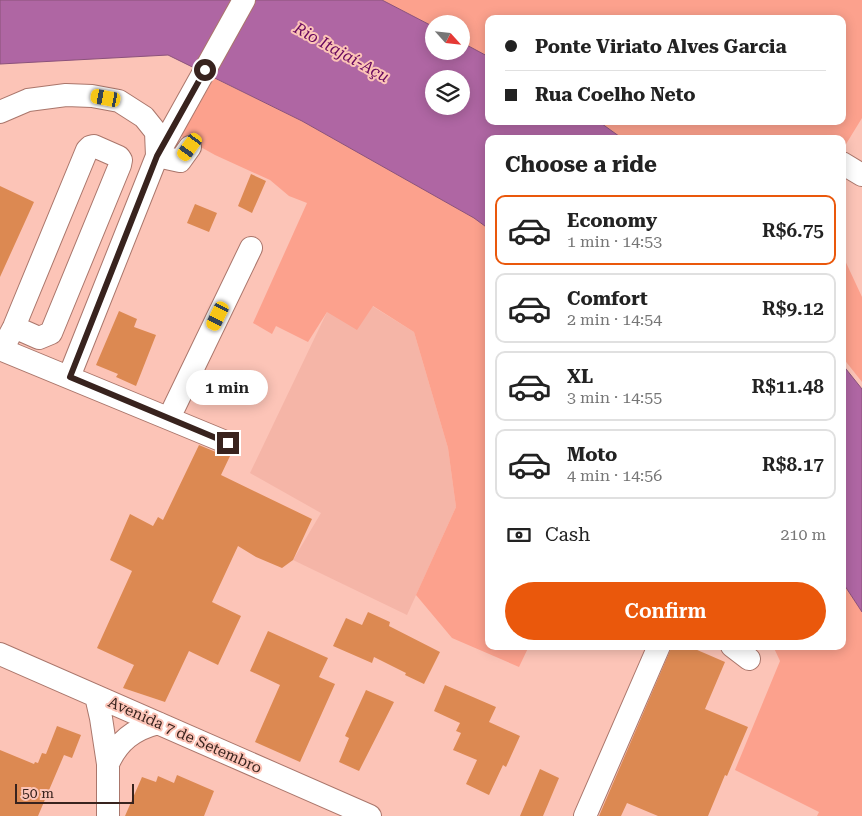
<!DOCTYPE html>
<meta charset="utf-8">
<style>
:root{--surface:#fff;--page:#f6f6f6;--text:#222;--muted:#767676;--line:#e0e0e0;--accent:#ea580c}
body{margin:0;font-family:"Roboto Serif",serif;background:var(--page);color:var(--text);height:100vh;display:flex;flex-direction:column;font-size:19px;white-space:nowrap}
*{box-sizing:border-box;margin:0}
p{font-size:16px;color:var(--muted)}
.icon{flex:none;width:28px;height:28px;fill:none;stroke:currentColor;stroke-width:2;stroke-linecap:round;stroke-linejoin:round}
.map{position:relative;flex:1;overflow:hidden}
.panel{position:absolute;left:485px;top:135px;width:361px;height:515px;display:flex;flex-direction:column;background:var(--surface);border-radius:10px;box-shadow:0 2px 12px #0003}
.panel>*{flex:none}
.guide{position:absolute;left:485px;top:15px;width:361px;height:110px;border-radius:10px;box-shadow:0 2px 12px #0003;display:grid;align-content:center;height:110px;padding:0 20px;background:var(--surface)}
.needle{width:32px;rotate:117deg}
.fabs{position:absolute;left:425px;top:15px;display:grid;gap:10px}
.fabs a{display:grid;place-items:center;width:45px;height:45px;border-radius:50%;background:var(--surface);box-shadow:0 2px 12px #0003;font-size:25px}
.scale{position:absolute;left:15px;bottom:12px;width:119px;box-sizing:border-box;padding-left:5px;border:2px solid #38231e;border-top:0;font-size:14px;line-height:18px;white-space:nowrap;color:#38231e;-webkit-text-stroke:4px #fcc4b7;paint-order:stroke}
.end{position:absolute;width:22px;height:22px;margin:-11px;border:6px solid #38231e;background:#fff;box-shadow:0 0 0 2px #fff}
.from{border-radius:50%}
.bubble{position:absolute;height:35px;border-radius:18px;background:var(--surface);box-shadow:0 2px 12px #0003;font-size:16px;font-weight:600;line-height:35px;text-align:center}
.car{position:absolute;width:15px;height:30px;margin:-15px -8px;border-radius:6px;box-shadow:0 0 4px 1px #0007;background:linear-gradient(#f5c518 24%,#345 0 40%,#f5c518 0 76%,#345 0 86%,#f5c518 0)}
.guide b{display:flex;align-items:center;gap:18px;height:48px;font-size:19px}
.guide b+b{border-top:1px solid var(--line)}
.guide i{width:12px;height:12px;background:var(--text)}
ul{padding:0;list-style:none}
li{display:flex;align-items:center;gap:15px;height:70px;margin:0 10px 8px;padding:0 10px;border:2px solid var(--line);border-radius:10px}
li div{flex:1}
li b{display:block;font-size:19px}
li em{font-style:normal;font-weight:600}
li.selected{border-color:var(--accent)}
li>.icon{width:45px;height:45px;stroke-width:1.5}
h2{padding:0 20px;font-size:22px;line-height:60px}
.pay{display:flex;align-items:center;gap:12px;height:55px;padding:0 20px;font-size:19px}
.pay p{margin-inline-start:auto}
.cta{display:flex;gap:10px;margin-top:auto;padding:10px 20px}
.cta a{flex:1;height:58px;border-radius:30px;background:var(--accent);color:#fff;font-size:20px;font-weight:600;line-height:58px;text-align:center}
.map>svg:first-child{display:block}
</style>
<div class="map">
<svg width="862" height="816" viewBox="0 0 862 816">
<rect width="100%" height="100%" fill="#fcc4b7"/>
<!-- built -->
<path fill="#f5b5a7" d="M 372,306 L 414,332 L 448,448 L 456,507 L 407,615 L 293,560 L 321,513 L 250,473 L 327,312 Z"/>
<!-- green -->
<path fill="#fca18d" d="M 382,0 L 862,0 L 862,118 L 843,149 L 842,139 L 623,139 L 598,121 L 842,121 L 842,19 L 489,19 L 489,57 L 461,42 L 461,24 L 434,24 L 434,27 Z
M 214,78 L 302,121 L 474,218 L 489,229 L 489,646 L 529,646 L 519,667 L 452,638 L 416,595 L 456,507 L 448,448 L 414,332 L 373,306 L 357,330 L 327,312 L 308,342 L 276,326 L 272,334 L 253,323 L 307,203 L 289,196 L 270,180 L 215,155 L 181,136 Z
M 842,254 L 862,297 L 862,382 L 843,358 Z
M 843,583 L 862,612 L 862,816 L 817,816 L 819,812 L 735,770 L 780,661 L 773,646 L 842,646 Z"/>
<!-- water -->
<path fill="#af66a3" stroke="#8b527b" fill-rule="evenodd" d="M 0,0 L 382,0 L 434,27 L 434,51 L 461,51 L 461,42 L 489,57 L 489,121 L 598,121 L 623,139 L 489,139 L 489,229 L 474,218 L 302,121 L 168,55 L 0,64 ZM 434,79 L 461,79 L 461,106 L 434,106 Z
M 842,364 L 862,389 L 862,612 L 843,583 Z"/>
<!-- building -->
<path fill="#dc8952" d="M 251,174 L 266,181 L 252,213 L 238,206 Z
M 0,186 L 34,202 L 0,277 Z
M 195,204 L 217,213 L 209,232 L 187,223 Z
M 119,311 L 137,319 L 134,327 L 156,335 L 136,386 L 116,377 L 118,374 L 96,365 Z
M 199,445 L 223,455 L 230,456 L 221,475 L 312,519 L 293,560 L 282,568 L 256,557 L 238,546 L 212,602 L 241,616 L 218,665 L 189,651 L 165,702 L 123,688 L 134,665 L 97,648 L 132,571 L 110,560 L 130,514 L 153,526 L 158,517 L 163,520 Z
M 368,612 L 390,622 L 389,626 L 440,652 L 424,684 L 405,675 L 406,673 L 374,657 L 372,663 L 333,646 L 346,618 L 362,625 Z
M 268,631 L 328,658 L 319,677 L 335,684 L 300,762 L 255,742 L 280,685 L 250,671 Z
M 672,646 L 688,646 L 725,662 L 705,709 L 748,727 L 727,776 L 725,775 L 708,816 L 658,816 L 627,803 L 621,816 L 599,816 Z
M 445,685 L 496,707 L 489,722 L 520,736 L 506,767 L 503,765 L 489,795 L 466,784 L 477,760 L 453,750 L 461,733 L 456,731 L 460,723 L 434,711 Z
M 366,690 L 394,702 L 359,771 L 339,762 L 349,738 L 345,736 Z
M 57,726 L 81,735 L 72,758 L 64,755 L 38,816 L 0,816 L 0,750 L 34,764 L 35,762 L 38,763 L 42,753 L 46,754 Z
M 540,769 L 559,778 L 543,816 L 520,816 Z
M 177,775 L 214,791 L 204,816 L 125,816 L 142,777 L 156,782 L 158,776 L 174,783 Z"/>
<g fill="none" stroke-linecap="round" stroke-linejoin="round">
<!-- minor casing -->
<g stroke="#aa766b" stroke-width="24">
<path id="minor" d="M 0,112 L 28,100 L 66,95 L 92,96 L 119,101 L 144,117 L 156,132 L 157,156
M 157,156 L 180,161 L 190,147
M 842,163 L 862,175
M 0,349 L 228,443
M 2,350 L 14,327 L 87,150 L 90,147 L 94,146 L 119,157 L 121,160 L 120,165 L 51,333 L 39,338 L 14,327
M 69,377 L 157,156 L 244,0
M 169,418 L 251,248
M 732,646 L 749,659
M 0,654 L 370,816
M 96,696 L 101,718 L 108,764 L 108,816
M 108,764 C 118,741 134,729 158,723
M 585,816 L 659,646"/>
</g>
<!-- minor -->
<use href="#minor" stroke="#fff" stroke-width="22"/>
</g>
<g fill="none" stroke-linecap="round" stroke-linejoin="round">
<!-- route -->
<path stroke="#38231e" stroke-width="6" d="M 205,70 L 157,156 L 70,377 L 228,443"/>
</g>
<g text-anchor="middle" stroke-width="4" stroke-linejoin="round" paint-order="stroke">
<!-- street labels -->
<g font-size="15" fill="#38231e" stroke="#fcc4b7">
<text transform="translate(185 735) rotate(24)" y="5">Avenida 7 de Setembro</text>
</g>
<!-- water labels -->
<g font-size="16" font-style="italic" fill="#66065d" stroke="#fcc4b7">
<text transform="translate(342 52) rotate(29)" y="6">Rio Itajaí-Açu</text>
</g>
</g>
</svg>
<div class="fabs">
<a><svg class="needle" viewBox="-14 -14 28 28"><path d="M0-13l5 13h-10z" fill="#e53935"/><path d="M0 13l5-13h-10z" fill="#767676"/></svg></a>
<a><svg class="icon" aria-label="layers" viewBox="0 0 24 24"><path d="M12 4l9 5-9 5-9-5zM3 14l9 5 9-5"/></svg></a>
</div>
<div class="scale">50 m</div>
<i class="end from" style="left:205px;top:70px"></i>
<i class="end" style="left:228px;top:443px"></i>
<div class="bubble" style="left:186px;top:370px;width:82px">1 min</div>
<i class="car" style="left:106px;top:98px;rotate:280deg"></i>
<i class="car" style="left:190px;top:147px;rotate:216deg"></i>
<i class="car" style="left:218px;top:316px;rotate:206deg"></i>
<div class="guide">
<b><i class="from"></i>Ponte Viriato Alves Garcia</b>
<b><i></i>Rua Coelho Neto</b>
</div>
<section class="panel">
<h2>Choose a ride</h2>
<ul>
<li class="selected"><svg class="icon" aria-label="car" viewBox="0 0 24 24"><path d="M5 17H2v-5l4-1 3-4h7l3 4 3 1v5h-3M9 17h6M6 11h13"/><circle cx="7" cy="17" r="2"/><circle cx="17" cy="17" r="2"/></svg><div><b>Economy</b><p>1 min · 14:53</p></div><em>R$6.75</em></li>
<li><svg class="icon" aria-label="car" viewBox="0 0 24 24"><path d="M5 17H2v-5l4-1 3-4h7l3 4 3 1v5h-3M9 17h6M6 11h13"/><circle cx="7" cy="17" r="2"/><circle cx="17" cy="17" r="2"/></svg><div><b>Comfort</b><p>2 min · 14:54</p></div><em>R$9.12</em></li>
<li><svg class="icon" aria-label="car" viewBox="0 0 24 24"><path d="M5 17H2v-5l4-1 3-4h7l3 4 3 1v5h-3M9 17h6M6 11h13"/><circle cx="7" cy="17" r="2"/><circle cx="17" cy="17" r="2"/></svg><div><b>XL</b><p>3 min · 14:55</p></div><em>R$11.48</em></li>
<li><svg class="icon" aria-label="car" viewBox="0 0 24 24"><path d="M5 17H2v-5l4-1 3-4h7l3 4 3 1v5h-3M9 17h6M6 11h13"/><circle cx="7" cy="17" r="2"/><circle cx="17" cy="17" r="2"/></svg><div><b>Moto</b><p>4 min · 14:56</p></div><em>R$8.17</em></li>
</ul>
<div class="pay"><svg class="icon" aria-label="cash" viewBox="0 0 24 24"><path d="M3 7h18v10H3z"/><circle cx="12" cy="12" r="2"/></svg>Cash<p>210 m</p></div>
<div class="cta"><a>Confirm</a></div>
</section>
</div>
